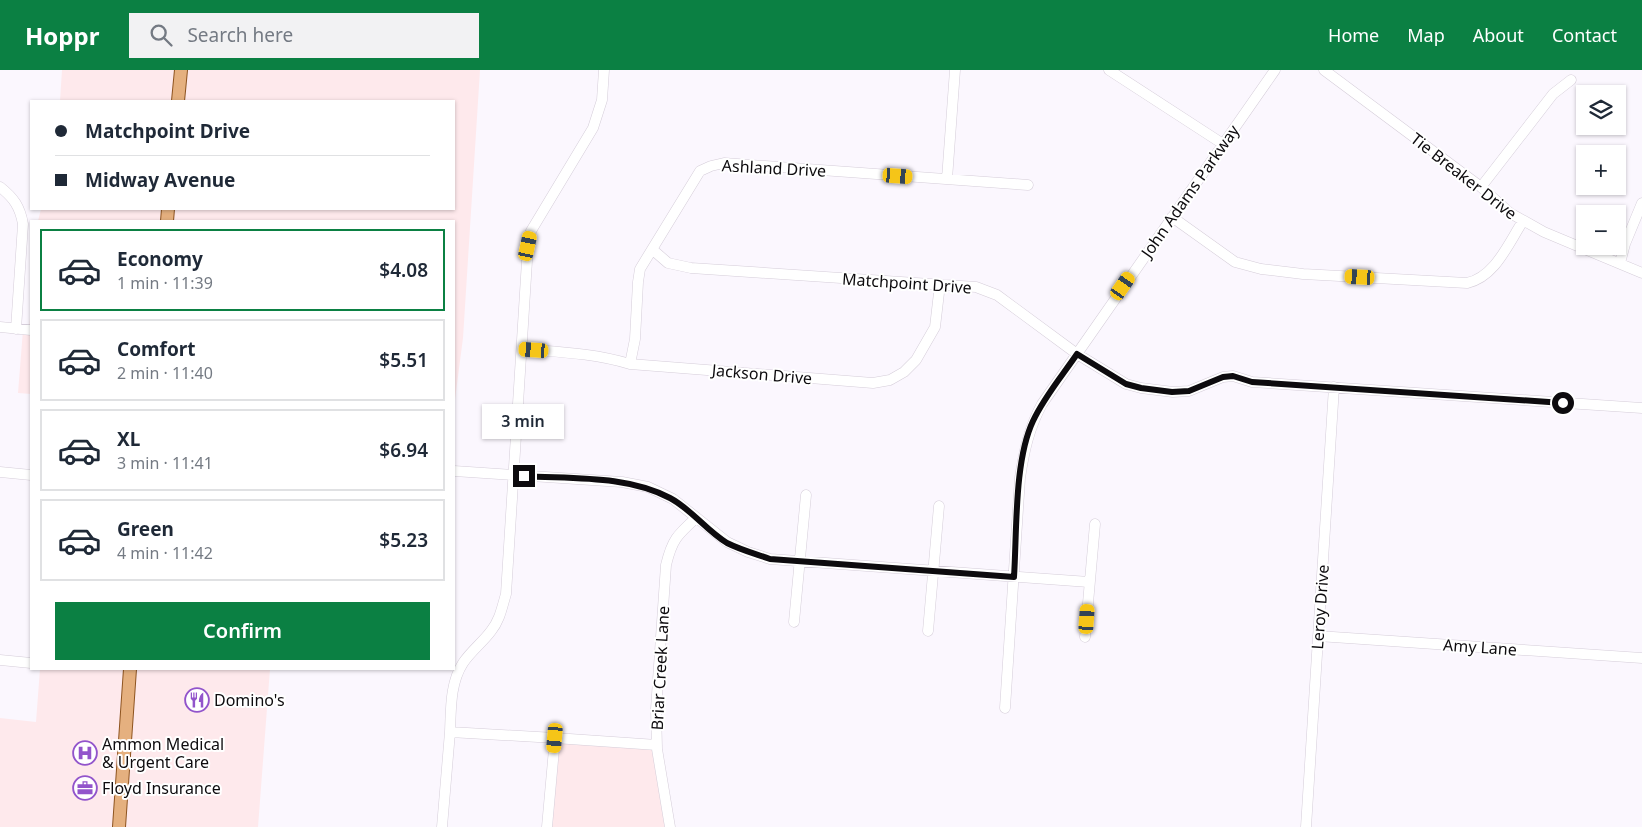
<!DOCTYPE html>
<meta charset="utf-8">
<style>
:root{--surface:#fff;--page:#f2f2f3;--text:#1f2937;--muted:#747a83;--line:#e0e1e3;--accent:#0b8043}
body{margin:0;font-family:"Noto Sans",sans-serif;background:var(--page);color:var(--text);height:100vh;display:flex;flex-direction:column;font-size:19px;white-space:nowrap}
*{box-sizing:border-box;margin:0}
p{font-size:16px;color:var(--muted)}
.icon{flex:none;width:28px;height:28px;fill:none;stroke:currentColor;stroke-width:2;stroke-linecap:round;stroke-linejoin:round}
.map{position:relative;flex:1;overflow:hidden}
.sheet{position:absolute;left:30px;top:150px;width:425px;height:450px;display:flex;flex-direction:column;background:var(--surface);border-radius:0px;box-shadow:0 1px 4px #0004}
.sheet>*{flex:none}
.top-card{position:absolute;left:30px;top:30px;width:425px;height:110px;border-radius:0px;box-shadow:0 1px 4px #0004;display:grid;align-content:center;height:110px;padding:0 25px;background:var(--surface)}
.fabs{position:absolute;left:1576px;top:15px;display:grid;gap:10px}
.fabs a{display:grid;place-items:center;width:50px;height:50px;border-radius:0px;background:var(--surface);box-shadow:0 1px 4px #0004;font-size:25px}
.end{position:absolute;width:22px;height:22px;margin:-11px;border:6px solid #0d0b0e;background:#fff;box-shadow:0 0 0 2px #fff}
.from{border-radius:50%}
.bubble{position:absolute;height:35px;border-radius:0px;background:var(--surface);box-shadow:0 1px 4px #0004;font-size:16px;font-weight:600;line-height:35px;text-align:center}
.car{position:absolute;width:15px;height:30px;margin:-15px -8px;border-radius:6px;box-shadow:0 0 4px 1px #0007;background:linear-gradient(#f5c518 24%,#345 0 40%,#f5c518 0 76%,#345 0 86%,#f5c518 0)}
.top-card b{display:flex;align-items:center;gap:18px;height:48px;font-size:19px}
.top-card b+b{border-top:1px solid var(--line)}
.top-card i{width:12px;height:12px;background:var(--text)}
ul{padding:9px 0 0;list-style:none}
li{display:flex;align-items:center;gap:15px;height:82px;margin:0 10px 8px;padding:0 15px;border:2px solid var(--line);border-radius:0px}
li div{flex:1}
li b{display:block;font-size:19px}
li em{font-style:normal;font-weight:600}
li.current{border-color:var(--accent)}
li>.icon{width:45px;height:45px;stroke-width:1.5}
.primary-button{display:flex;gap:10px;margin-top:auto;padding:10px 25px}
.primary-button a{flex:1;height:58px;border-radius:0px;background:var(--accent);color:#fff;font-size:20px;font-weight:600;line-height:58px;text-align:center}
header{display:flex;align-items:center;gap:30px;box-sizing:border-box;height:70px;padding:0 25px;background:var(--accent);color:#fff}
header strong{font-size:24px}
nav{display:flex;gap:28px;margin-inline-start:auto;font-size:18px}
.search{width:350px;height:45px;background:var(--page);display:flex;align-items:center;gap:12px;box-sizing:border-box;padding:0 18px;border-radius:0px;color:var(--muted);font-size:19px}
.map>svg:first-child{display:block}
</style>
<header>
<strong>Hoppr</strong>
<div class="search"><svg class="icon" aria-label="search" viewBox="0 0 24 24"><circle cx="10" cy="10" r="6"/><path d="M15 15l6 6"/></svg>Search here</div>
<nav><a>Home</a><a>Map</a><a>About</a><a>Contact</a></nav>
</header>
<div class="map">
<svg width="1642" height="757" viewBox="0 0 1642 757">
<rect width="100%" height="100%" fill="#fbf7fe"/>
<!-- commercial -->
<path fill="#fee9ec" d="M 62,0 L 480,0 L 463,268 L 454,337 L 454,151 L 38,151 L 41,139 L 454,139 L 454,31 L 60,31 Z
M 31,235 L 31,324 L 18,323 L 23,260 L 29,260 Z
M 40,599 L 270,599 L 258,757 L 0,757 L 0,648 L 36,652 Z
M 553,663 L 657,671 L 670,757 L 547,757 Z"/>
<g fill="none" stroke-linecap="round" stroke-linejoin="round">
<!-- minor casing -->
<g stroke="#d5cdd9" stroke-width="11">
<path id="minor" d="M 1109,0 L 1223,74
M 1324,0 L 1481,117 L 1510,143 L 1544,162 L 1642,203
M 947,109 L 955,0
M 0,117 C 14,128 20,137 23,154 L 16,259
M 1481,117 L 1553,24 L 1571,10
M 1172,147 L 1235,192 L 1261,199 L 1303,204 L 1467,213 C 1495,207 1508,174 1523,151
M 653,180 L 668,193 L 691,198 L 976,217 L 997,225 L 1077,284 L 1126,314 L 1141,318 L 1173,322 L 1189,321 L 1223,307 L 1233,306 L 1252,312 L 1642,338
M 1620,193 L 1625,174 L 1642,133
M 0,257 L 31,260
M 522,279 C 558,282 594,283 630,294 L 873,313 L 890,310 L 904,302 L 916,290 L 935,257 L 940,214
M 630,294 L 635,269 L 638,212 L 640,199 L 700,101 L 711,96 L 724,93 L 1028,115
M 454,401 L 622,412 L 648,417 L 673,429 L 727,472 L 748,482 L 770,489 L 1089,512
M 0,402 L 31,405
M 794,552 L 806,425
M 928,561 L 939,436
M 1318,566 L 1642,588
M 1085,567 L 1095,454
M 0,590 L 31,593
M 1005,638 L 1020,408 C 1024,381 1029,358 1042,334 L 1275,0
M 555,668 L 450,662 C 451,639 450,613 463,593 C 471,581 483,572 491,561 C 500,550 502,537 506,524 L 528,175 L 531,161 L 593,58 L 602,30 L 604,0
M 442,757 L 450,662
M 547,757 L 555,668 L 657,675
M 670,757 L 657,679 L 656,639 L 666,495 C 672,470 677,465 696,448
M 1306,757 L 1334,317"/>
</g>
<!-- major casing -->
<g stroke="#8e5420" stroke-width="14">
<path id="major" d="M 178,31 L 181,0
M 167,151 L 168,139
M 119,757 L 130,599"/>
</g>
<!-- minor -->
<use href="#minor" stroke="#fff" stroke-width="10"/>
<!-- major -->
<use href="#major" stroke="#e5b07f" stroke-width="12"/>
</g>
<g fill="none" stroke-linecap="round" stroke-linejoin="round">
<!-- route -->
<path stroke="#0d0b0e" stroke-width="6" d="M 524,406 C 572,409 626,405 670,428 C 691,439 707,461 727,473 C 741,480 756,484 770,489 L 1014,507 C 1017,462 1014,391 1033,351 C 1044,327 1062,306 1077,284 L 1126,314 L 1141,318 L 1172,322 L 1189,321 L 1223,307 L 1233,306 L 1252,312 L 1563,333"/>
</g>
<!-- icons -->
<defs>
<g id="restaurant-ring" transform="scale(1.25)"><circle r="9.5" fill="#fff" stroke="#9254cb" stroke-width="1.5"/><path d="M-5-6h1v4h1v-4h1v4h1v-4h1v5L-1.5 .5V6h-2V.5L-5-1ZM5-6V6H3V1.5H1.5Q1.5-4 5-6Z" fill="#9254cb"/></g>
<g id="hospital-ring" transform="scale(1.25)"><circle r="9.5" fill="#fff" stroke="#9254cb" stroke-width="1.5"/><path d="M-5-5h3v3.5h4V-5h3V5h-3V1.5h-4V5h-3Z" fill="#9254cb"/></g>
<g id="office-ring" transform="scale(1.25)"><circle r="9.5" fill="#fff" stroke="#9254cb" stroke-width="1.5"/><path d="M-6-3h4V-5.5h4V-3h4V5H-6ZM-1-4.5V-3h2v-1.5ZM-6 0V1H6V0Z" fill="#9254cb"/></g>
</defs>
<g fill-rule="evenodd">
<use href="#restaurant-ring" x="197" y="630"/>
<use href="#hospital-ring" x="85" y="683"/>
<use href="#office-ring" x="85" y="718"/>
</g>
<g text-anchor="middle" stroke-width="4" stroke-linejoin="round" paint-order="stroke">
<!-- street labels -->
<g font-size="16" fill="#0d0b0e" stroke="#fff">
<text transform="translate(774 98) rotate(3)" y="6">Ashland Drive</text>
<text transform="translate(1464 106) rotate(38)" y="6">Tie Breaker Drive</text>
<text transform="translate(1190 121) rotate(-55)" y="6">John Adams Parkway</text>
<text transform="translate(907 213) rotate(4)" y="6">Matchpoint Drive</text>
<text transform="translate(762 304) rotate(5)" y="6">Jackson Drive</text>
<text transform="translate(1320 537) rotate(-86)" y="6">Leroy Drive</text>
<text transform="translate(1480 577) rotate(4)" y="6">Amy Lane</text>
<text transform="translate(660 598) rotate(-87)" y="6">Briar Creek Lane</text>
</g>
<!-- poi labels -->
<g font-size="16" fill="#0d0b0e" stroke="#fff" text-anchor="start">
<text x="214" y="636">Domino's</text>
<text x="102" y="680">Ammon Medical<tspan x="102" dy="18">&amp; Urgent Care</tspan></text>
<text x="102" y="724">Floyd Insurance</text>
</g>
</g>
</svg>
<div class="fabs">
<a><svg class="icon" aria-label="layers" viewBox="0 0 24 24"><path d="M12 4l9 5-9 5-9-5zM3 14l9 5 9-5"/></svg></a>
<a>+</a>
<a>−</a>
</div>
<i class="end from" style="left:1563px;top:333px"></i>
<i class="end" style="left:524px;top:406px"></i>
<div class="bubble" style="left:482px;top:334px;width:82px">3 min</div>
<i class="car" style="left:898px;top:106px;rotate:94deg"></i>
<i class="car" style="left:528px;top:176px;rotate:12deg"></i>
<i class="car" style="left:1360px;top:207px;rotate:273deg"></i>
<i class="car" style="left:1123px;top:216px;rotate:35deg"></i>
<i class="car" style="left:534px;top:280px;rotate:274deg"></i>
<i class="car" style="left:1087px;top:549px;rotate:4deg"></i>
<i class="car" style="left:555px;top:668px;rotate:185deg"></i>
<div class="top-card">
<b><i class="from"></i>Matchpoint Drive</b>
<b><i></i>Midway Avenue</b>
</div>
<section class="sheet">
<ul>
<li class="current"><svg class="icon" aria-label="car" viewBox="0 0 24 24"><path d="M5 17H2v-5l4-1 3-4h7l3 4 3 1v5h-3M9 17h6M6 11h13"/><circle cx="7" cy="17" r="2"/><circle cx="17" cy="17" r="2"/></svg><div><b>Economy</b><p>1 min · 11:39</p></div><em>$4.08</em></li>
<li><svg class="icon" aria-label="car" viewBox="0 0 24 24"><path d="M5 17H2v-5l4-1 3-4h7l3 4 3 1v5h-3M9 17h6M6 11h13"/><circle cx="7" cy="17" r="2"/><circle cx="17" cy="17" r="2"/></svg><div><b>Comfort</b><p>2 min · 11:40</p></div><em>$5.51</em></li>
<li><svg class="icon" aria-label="car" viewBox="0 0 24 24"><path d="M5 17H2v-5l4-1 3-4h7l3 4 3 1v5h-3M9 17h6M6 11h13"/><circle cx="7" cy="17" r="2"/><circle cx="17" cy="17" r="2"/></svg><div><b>XL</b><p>3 min · 11:41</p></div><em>$6.94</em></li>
<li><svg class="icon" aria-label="car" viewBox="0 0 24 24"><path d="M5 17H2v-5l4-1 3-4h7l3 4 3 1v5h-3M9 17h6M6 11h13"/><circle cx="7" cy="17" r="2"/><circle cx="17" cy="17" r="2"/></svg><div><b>Green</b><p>4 min · 11:42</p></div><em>$5.23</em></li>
</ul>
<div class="primary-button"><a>Confirm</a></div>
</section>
</div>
